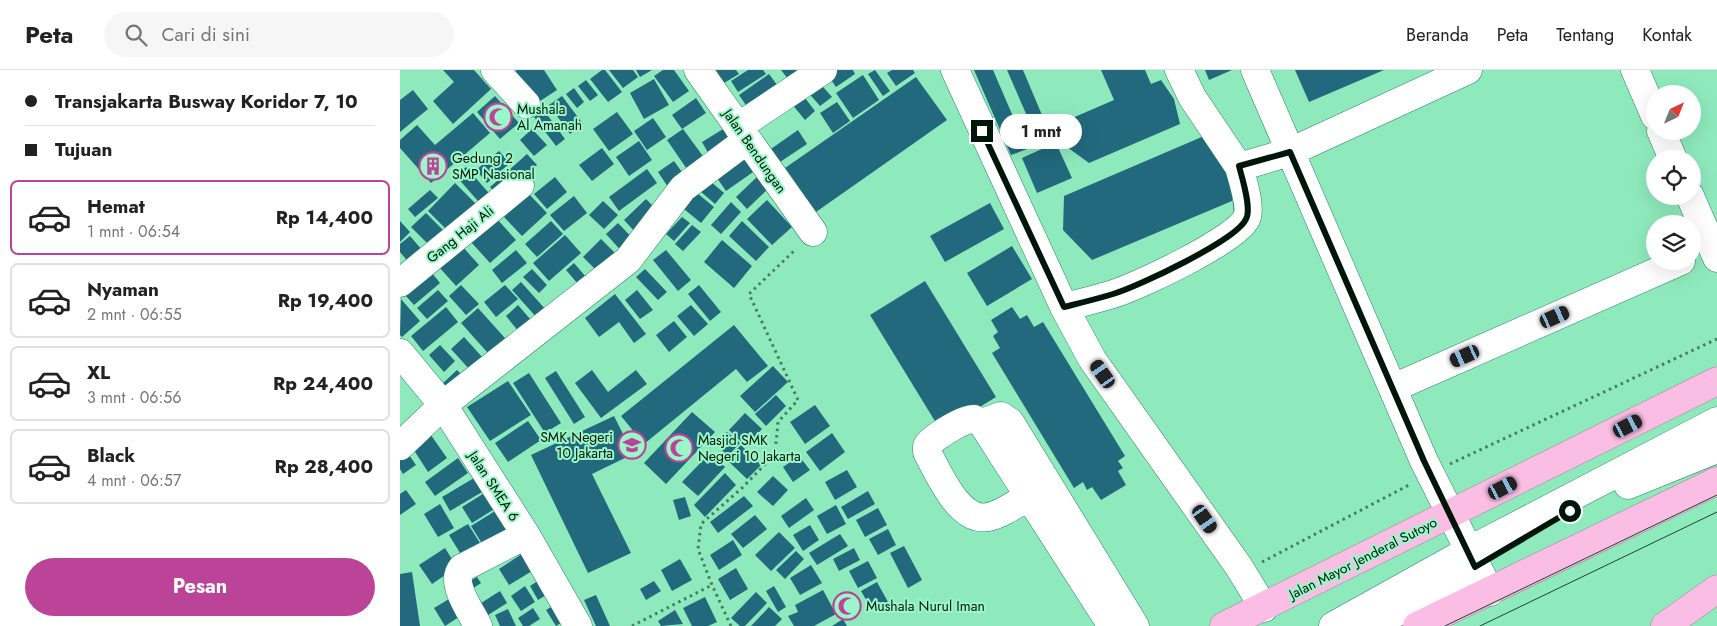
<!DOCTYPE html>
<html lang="id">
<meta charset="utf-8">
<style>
:root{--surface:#fff;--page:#f6f6f6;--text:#222;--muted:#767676;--line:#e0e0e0;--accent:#bc4498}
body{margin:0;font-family:Jost,sans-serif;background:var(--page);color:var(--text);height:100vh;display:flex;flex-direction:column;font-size:19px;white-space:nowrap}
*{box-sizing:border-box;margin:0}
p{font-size:16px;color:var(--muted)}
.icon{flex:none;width:28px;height:28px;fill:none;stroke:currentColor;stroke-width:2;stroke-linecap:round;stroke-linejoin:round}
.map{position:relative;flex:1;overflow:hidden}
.side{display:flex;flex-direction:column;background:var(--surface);width:400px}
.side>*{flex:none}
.banner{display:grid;align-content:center;height:110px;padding:0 25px;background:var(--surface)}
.needle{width:32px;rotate:43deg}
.fabs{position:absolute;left:1246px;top:15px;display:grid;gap:10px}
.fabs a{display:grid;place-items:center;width:55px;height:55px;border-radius:50%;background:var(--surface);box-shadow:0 5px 20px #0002;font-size:25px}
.end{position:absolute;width:22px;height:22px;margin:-11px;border:6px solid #00160a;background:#fff;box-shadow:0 0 0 2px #fff}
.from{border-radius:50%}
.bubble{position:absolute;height:35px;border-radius:18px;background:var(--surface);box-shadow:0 5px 20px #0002;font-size:16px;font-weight:700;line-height:35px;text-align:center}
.car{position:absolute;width:15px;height:30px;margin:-15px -8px;border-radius:6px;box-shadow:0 0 4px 1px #0007;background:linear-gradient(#222 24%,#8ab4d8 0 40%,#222 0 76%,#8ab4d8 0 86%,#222 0)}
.banner b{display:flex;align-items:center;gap:18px;height:48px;font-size:19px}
.banner b+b{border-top:1px solid var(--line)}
.banner i{width:12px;height:12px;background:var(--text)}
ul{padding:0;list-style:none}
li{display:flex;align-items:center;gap:15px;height:75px;margin:0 10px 8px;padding:0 15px;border:2px solid var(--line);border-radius:8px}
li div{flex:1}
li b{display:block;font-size:19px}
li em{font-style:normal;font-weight:700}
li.on{border-color:var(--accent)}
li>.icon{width:45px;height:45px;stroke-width:1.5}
.primary-button{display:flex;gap:10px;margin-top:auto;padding:10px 25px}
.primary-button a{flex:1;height:58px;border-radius:30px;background:var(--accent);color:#fff;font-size:20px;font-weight:700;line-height:58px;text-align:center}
header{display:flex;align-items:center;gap:30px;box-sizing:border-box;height:70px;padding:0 25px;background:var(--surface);border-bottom:1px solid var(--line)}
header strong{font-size:24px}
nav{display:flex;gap:28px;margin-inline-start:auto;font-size:18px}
.search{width:350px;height:45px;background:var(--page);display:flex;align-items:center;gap:12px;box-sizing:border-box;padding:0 18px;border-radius:28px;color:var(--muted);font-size:19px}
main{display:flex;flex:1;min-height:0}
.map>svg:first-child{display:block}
</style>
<header>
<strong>Peta</strong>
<div class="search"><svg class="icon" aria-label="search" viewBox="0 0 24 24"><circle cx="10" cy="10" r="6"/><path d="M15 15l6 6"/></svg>Cari di sini</div>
<nav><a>Beranda</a><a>Peta</a><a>Tentang</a><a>Kontak</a></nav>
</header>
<main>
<section class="side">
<div class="banner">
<b><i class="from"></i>Transjakarta Busway Koridor 7, 10</b>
<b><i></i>Tujuan</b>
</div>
<ul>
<li class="on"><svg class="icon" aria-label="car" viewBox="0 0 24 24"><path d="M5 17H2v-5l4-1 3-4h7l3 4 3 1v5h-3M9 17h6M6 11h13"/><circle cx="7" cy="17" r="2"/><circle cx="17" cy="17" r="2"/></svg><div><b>Hemat</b><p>1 mnt · 06:54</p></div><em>Rp 14,400</em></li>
<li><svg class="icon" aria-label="car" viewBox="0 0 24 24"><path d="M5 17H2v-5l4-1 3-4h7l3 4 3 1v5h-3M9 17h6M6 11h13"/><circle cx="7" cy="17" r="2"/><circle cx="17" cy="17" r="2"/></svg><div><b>Nyaman</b><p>2 mnt · 06:55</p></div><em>Rp 19,400</em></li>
<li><svg class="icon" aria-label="car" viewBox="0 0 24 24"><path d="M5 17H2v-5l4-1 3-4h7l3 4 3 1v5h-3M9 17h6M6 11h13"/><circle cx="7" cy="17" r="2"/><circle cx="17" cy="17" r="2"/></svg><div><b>XL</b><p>3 mnt · 06:56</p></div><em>Rp 24,400</em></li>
<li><svg class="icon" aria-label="car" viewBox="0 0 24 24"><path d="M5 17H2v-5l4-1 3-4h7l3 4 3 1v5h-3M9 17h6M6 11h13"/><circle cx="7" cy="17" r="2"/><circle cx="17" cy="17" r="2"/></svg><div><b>Black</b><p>4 mnt · 06:57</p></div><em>Rp 28,400</em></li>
</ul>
<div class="primary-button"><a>Pesan</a></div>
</section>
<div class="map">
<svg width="1317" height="556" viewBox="0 0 1317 556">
<rect width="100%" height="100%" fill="#8eeabc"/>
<!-- building -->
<path fill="#22697e" d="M 43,0 L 74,0 L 91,19 L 53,54 L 33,31 L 54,12 Z
M 117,0 L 144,0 L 157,20 L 134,35 L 112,3 Z
M 202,0 L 205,0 L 222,22 L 208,32 L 190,9 Z
M 209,0 L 233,0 L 238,7 L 223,18 Z
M 236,0 L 252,0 L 240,7 Z
M 263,0 L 274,0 L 289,21 L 273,32 L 254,6 Z
M 316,0 L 336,0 L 339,4 L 324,13 Z
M 348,0 L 363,0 L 366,4 L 338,22 L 331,11 Z
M 381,0 L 411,0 L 392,14 Z
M 433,0 L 453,0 L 455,4 L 436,17 L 427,4 Z
M 475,0 L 490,21 L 483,26 L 468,4 Z
M 492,0 L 513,0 L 515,3 L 496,16 L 487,3 Z
M 574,0 L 593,0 L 627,79 L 611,85 Z
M 607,0 L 623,0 L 647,57 L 634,62 Z
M 701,0 L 745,0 L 751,14 L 761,10 L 774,29 L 780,54 L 689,93 L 667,77 L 670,49 L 714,30 Z
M 805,0 L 832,0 L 809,10 Z
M 895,0 L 984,0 L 909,32 Z
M 369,4 L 383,23 L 352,44 L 339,25 Z
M 463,5 L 479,30 L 453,48 L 436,23 Z
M 516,7 L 547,50 L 416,142 L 385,98 Z
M 254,9 L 269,35 L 244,49 L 230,23 Z
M 186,10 L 198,25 L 190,31 L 178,16 Z
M 417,10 L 432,27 L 420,36 L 406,20 Z
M 174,18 L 184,32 L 177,38 L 166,24 Z
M 13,20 L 28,39 L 0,62 L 0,30 Z
M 402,24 L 415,41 L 405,50 L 391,33 Z
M 95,26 L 119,53 L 100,69 L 77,42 Z
M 162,26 L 183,54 L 170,64 L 149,35 Z
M 296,28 L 306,43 L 282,59 L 272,45 Z
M 437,32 L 450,51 L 433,63 L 420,43 Z
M 143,39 L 165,69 L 156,76 L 134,47 Z
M 217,42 L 233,64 L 209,81 L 193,59 Z
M 73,43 L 90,63 L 31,113 L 0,78 L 0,70 L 17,55 L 35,75 Z
M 253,48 L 266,67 L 247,80 L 234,61 Z
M 328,56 L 337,72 L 311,88 L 302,72 Z
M 132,59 L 147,75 L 134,86 L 120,70 Z
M 283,59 L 308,93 L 291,105 L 267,70 Z
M 398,60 L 407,74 L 377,94 L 368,81 Z
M 650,60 L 672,108 L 637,123 L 622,88 L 644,78 L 638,65 Z
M 804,66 L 833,90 L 832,131 L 692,190 L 663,160 L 664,126 Z
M 239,71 L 252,90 L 229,106 L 216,87 Z
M 202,78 L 214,94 L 192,111 L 179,95 Z
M 99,81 L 110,93 L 87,113 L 76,100 Z
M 127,84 L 137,95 L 118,112 L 108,101 Z
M 346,87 L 356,100 L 326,121 L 317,108 Z
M 274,91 L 287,109 L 270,120 L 258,102 Z
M 66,97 L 95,130 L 85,139 L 56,106 Z
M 247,99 L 257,113 L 219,141 L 209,127 Z
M 103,106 L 113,117 L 100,128 L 90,117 Z
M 358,106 L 369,118 L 347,139 L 336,127 Z
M 155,107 L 167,122 L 147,139 L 134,124 Z
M 310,111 L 324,123 L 315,134 L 300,121 Z
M 55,113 L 82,140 L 48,161 L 28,141 Z
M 30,120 L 38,128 L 15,147 L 8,139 Z
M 297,123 L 314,137 L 301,153 L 284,139 Z
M 129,124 L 147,143 L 122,166 L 104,147 Z
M 174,126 L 187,143 L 164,161 L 150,145 Z
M 246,129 L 259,142 L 237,164 L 224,150 Z
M 367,130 L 392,157 L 372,175 L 347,149 Z
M 203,131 L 218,145 L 204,159 L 189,145 Z
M 331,132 L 341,142 L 321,164 L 311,155 Z
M 590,133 L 604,159 L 545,192 L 530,166 Z
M 26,143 L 45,162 L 30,176 L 11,157 Z
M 282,147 L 290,153 L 274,171 L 266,164 Z
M 97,149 L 116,170 L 90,193 L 71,172 Z
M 0,151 L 10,162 L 0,172 Z
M 151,151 L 163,164 L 137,187 L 125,174 Z
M 342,151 L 369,177 L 356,191 L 329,166 Z
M 218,153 L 238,174 L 225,185 L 206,164 Z
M 292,155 L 301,162 L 283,181 L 275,174 Z
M 165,165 L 181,183 L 149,211 L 133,193 Z
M 10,166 L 29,188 L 15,200 L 0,182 L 0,174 Z
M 201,169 L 220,188 L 202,206 L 183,187 Z
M 322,170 L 352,196 L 334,218 L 304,192 Z
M 62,176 L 79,195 L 56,216 L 39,197 Z
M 612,176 L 632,209 L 587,236 L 567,203 Z
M 116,180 L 127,193 L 102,213 L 92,200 Z
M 266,180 L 291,210 L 278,221 L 253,190 Z
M 174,193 L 192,214 L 184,221 L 166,200 Z
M 132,199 L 147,215 L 139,223 L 123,207 Z
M 245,199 L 267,222 L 258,230 L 236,207 Z
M 32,203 L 40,213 L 14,235 L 5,225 Z
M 525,211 L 596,327 L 541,361 L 470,245 Z
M 121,212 L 147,241 L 138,249 L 112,220 Z
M 61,215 L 79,234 L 66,245 L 49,226 Z
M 105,215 L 118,229 L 96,247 L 84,232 Z
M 299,215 L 321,242 L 310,251 L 288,224 Z
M 38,220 L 48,231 L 27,249 L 17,238 Z
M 237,220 L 253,240 L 240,249 L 225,230 Z
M 215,224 L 246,264 L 234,273 L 219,252 L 199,267 L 185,248 Z
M 1,229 L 20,251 L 2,267 L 0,265 Z
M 118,235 L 137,257 L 124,268 L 106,246 Z
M 291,235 L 308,254 L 294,266 L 277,246 Z
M 46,237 L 58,252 L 23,281 L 11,266 Z
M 612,237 L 620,249 L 627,245 L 634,257 L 643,252 L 725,386 L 718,391 L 723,398 L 718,401 L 726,415 L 701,430 L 692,417 L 687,420 L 683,412 L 674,418 L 592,283 L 600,278 L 593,266 L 598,262 L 591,250 Z
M 78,238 L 112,276 L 95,291 L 61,253 Z
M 274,251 L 287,267 L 269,282 L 256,265 Z
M 334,255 L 368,296 L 347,312 L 336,299 L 244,374 L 221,346 Z
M 64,267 L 83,288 L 70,300 L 51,279 Z
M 40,275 L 55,291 L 44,302 L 29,285 Z
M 373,296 L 388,312 L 355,342 L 340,326 Z
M 57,300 L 66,309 L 50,323 L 42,314 Z
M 192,300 L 208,322 L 236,300 L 247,314 L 201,348 L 175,313 Z
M 156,301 L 185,347 L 174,354 L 145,308 Z
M 129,303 L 161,353 L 145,363 L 113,313 Z
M 108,311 L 131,345 L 90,371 L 67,337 Z
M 376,325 L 386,336 L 366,356 L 355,344 Z
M 415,335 L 430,356 L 405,374 L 390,352 Z
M 292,342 L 315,362 L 266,414 L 244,393 Z
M 345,343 L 362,359 L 346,376 L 329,360 Z
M 214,346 L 233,384 L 192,404 L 231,483 L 188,503 L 131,385 Z
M 128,351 L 141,370 L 108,392 L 95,373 Z
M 26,358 L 47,388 L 28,402 L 8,371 Z
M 327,362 L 340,373 L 328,386 L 316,374 Z
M 432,363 L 445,382 L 420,401 L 406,382 Z
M 341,375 L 361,395 L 347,409 L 327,390 Z
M 7,382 L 16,395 L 3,404 L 0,399 L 0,388 Z
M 310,383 L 325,397 L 298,426 L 282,412 Z
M 399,386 L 410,400 L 393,412 L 383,397 Z
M 58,388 L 68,403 L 35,426 L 25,412 Z
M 447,400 L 457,417 L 435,430 L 425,412 Z
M 325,403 L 336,415 L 305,447 L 294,435 Z
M 373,406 L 388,420 L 373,436 L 357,422 Z
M 74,408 L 82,422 L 50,441 L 42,427 Z
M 6,420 L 16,434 L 0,445 L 0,424 Z
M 468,421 L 475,434 L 448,449 L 441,437 Z
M 86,422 L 96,438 L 72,453 L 62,437 Z
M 344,426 L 353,436 L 318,463 L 310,452 Z
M 285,427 L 291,446 L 279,450 L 273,430 Z
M 406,428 L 414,440 L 389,458 L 381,446 Z
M 40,434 L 54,458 L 38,467 L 24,444 Z
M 436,435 L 446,454 L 427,464 L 417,446 Z
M 100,438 L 117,464 L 88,483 L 71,456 Z
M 478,438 L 487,455 L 465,467 L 456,450 Z
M 355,445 L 367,459 L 343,478 L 331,464 Z
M 68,454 L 85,481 L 65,491 L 49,465 Z
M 410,455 L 419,470 L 403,481 L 393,465 Z
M 488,459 L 496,475 L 478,485 L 469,469 Z
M 379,462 L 395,478 L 371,501 L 355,485 Z
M 440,464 L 448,476 L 417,495 L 409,483 Z
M 333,470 L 342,485 L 319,500 L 310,485 Z
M 504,476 L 522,510 L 508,518 L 490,483 Z
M 45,478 L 57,497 L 32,514 L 19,495 Z
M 131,478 L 142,495 L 109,515 L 99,499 Z
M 454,478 L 460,490 L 439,501 L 433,489 Z
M 396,481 L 404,489 L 385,509 L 376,500 Z
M 280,489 L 292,510 L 272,521 L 261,500 Z
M 468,491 L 477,508 L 458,518 L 449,501 Z
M 411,495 L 422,513 L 400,525 L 390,508 Z
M 336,498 L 348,519 L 330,530 L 318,509 Z
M 12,502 L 20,556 L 0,556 L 0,504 Z
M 147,505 L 156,519 L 138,530 L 130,516 Z
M 77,507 L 81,513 L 69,521 L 65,514 Z
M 254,511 L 261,521 L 246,530 L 240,519 Z
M 477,512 L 488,532 L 472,540 L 461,521 Z
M 125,516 L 135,532 L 121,541 L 111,526 Z
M 374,516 L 386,537 L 378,542 L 366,521 Z
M 423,520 L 436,544 L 414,556 L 394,556 L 388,546 L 398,542 L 395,535 Z
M 100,521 L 107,533 L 85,547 L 78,535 Z
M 356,522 L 367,533 L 345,556 L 340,556 L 331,548 Z
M 196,525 L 210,556 L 196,556 L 184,530 Z
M 54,526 L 65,543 L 45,556 L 34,538 Z
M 305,527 L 317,552 L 308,556 L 292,556 L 283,538 Z
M 448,528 L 455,536 L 446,544 L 439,536 Z
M 161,531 L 171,547 L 156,556 L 146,540 Z
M 369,537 L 382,549 L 375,556 L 351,556 Z
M 133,538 L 140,549 L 129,556 L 123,556 L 118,548 Z
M 108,539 L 116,556 L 100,556 L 95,545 Z
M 275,540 L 283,554 L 261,556 L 258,551 Z
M 443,549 L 447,556 L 432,556 Z"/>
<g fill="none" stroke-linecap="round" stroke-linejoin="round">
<!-- minor casing -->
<g stroke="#26875f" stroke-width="29">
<path id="minor" d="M 95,0 L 126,34
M 298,0 L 413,162
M 555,0 L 664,237 C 681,233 697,229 713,224 C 737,217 836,170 846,149 C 852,139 842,108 839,97 L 890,82 L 1068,0
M 779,0 L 792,27 L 839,97
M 855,0 L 1024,391 L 1090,522
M 1235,0 L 1255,46
M 338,57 L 423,0
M 1261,61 L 1273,89
M 1290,126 L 1317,188
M 0,213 L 120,115
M 664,237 L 692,289 L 839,497 L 864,538
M 0,283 L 43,335 L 126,465 L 178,556
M 993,318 L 1281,191
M 582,353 L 601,346 L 610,352 L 735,556
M 0,376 L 43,335 L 228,190 L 283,118 L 347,70
M 1228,415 L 1317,379
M 630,425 C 617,433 603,444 588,447 C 559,453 538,402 527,382 L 527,376 C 532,368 564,348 574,349 C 577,350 579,352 582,353 L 712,556
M 78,556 C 71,541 49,513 62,498 L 126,465
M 933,556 L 1068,481 L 1317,351
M 972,556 L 1061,506"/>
</g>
<!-- highway casing -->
<g stroke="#a28397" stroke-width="29">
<path id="highway" d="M 824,556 L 1317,311
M 1017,556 L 1317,411
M 1265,556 L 1317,519"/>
</g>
<!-- path -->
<path stroke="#457d60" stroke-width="3" stroke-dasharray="2.5 4" stroke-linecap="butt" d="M 1050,394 L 1317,269
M 862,492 L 1009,415
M 232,556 L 312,515
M 331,556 L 312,515 L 298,479 L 301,454 L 342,418 L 375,384 L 378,352 L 398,330 L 349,224 L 396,179"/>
<!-- minor -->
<use href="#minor" stroke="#fff" stroke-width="28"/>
<!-- highway -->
<use href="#highway" stroke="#fabde3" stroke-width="28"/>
<!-- tram -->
<path stroke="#1e432f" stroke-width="1" d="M 1045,556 L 1317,425
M 1080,556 L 1317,442"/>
</g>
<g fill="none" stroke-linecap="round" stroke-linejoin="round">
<!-- route -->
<path stroke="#00160a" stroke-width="6" d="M 582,61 L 664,237 C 680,233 697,229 713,224 C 737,217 837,170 846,149 C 852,139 842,108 839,96 L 890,82 L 1024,391 L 1075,497 L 1170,441"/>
</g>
<!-- icons -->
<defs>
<g id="mosque-ring" transform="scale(1.4375)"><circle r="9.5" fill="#9bf7c9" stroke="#bc4498" stroke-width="1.5"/><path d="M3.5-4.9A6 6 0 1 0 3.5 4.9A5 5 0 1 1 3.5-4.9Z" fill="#bc4498"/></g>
<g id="building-ring" transform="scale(1.4375)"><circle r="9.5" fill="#9bf7c9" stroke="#bc4498" stroke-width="1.5"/><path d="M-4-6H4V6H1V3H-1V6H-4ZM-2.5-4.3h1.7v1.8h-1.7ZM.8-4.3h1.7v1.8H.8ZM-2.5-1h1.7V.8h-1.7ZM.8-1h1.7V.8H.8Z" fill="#bc4498"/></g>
<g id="school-ring" transform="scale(1.4375)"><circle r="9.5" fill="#9bf7c9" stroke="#bc4498" stroke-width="1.5"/><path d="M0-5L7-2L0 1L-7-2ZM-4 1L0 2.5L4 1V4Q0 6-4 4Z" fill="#bc4498"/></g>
</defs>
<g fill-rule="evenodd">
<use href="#mosque-ring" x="98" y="47"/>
<use href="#building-ring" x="33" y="96"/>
<use href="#school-ring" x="232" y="375"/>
<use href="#mosque-ring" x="279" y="378"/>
<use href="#mosque-ring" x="447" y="536"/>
</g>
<g text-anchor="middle" stroke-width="4" stroke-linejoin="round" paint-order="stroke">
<!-- poi labels -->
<g font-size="14" fill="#00160a" stroke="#9bf7c9" text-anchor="start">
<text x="117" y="44">Mushala<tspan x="117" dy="16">Al Amanah</tspan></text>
<text x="52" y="93">Gedung 2<tspan x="52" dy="16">SMP Nasional</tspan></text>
<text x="213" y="372" text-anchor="end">SMK Negeri<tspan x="213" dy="16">10 Jakarta</tspan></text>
<text x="298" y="375">Masjid SMK<tspan x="298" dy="16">Negeri 10 Jakarta</tspan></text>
<text x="466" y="541">Mushala Nurul Iman</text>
</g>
<!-- street labels -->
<g font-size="14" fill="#00160a" stroke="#9bf7c9">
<text transform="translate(355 81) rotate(55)" y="5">Jalan Bendungan</text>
<text transform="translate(60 164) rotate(-39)" y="5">Gang Haji Ali</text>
<text transform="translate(94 416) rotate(57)" y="5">Jalan SMEA 6</text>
<text transform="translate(963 488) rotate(-27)" y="5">Jalan Mayor Jenderal Sutoyo</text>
</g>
</g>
</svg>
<div class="fabs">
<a><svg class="needle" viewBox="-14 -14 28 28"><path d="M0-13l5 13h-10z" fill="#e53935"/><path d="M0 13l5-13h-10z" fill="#767676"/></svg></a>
<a><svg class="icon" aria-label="locate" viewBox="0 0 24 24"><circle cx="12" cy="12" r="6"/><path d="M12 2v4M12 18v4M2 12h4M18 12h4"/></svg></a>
<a><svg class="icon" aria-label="layers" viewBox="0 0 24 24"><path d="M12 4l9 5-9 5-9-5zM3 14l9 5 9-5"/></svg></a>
</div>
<i class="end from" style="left:1170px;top:441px"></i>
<i class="end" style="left:582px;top:61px"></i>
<div class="bubble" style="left:600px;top:44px;width:82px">1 mnt</div>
<i class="car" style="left:1155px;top:247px;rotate:66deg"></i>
<i class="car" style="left:1065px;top:286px;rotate:246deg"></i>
<i class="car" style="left:703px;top:304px;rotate:325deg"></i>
<i class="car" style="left:1228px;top:356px;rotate:63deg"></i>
<i class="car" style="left:1103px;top:418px;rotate:63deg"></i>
<i class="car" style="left:805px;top:449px;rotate:145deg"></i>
</div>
</main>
